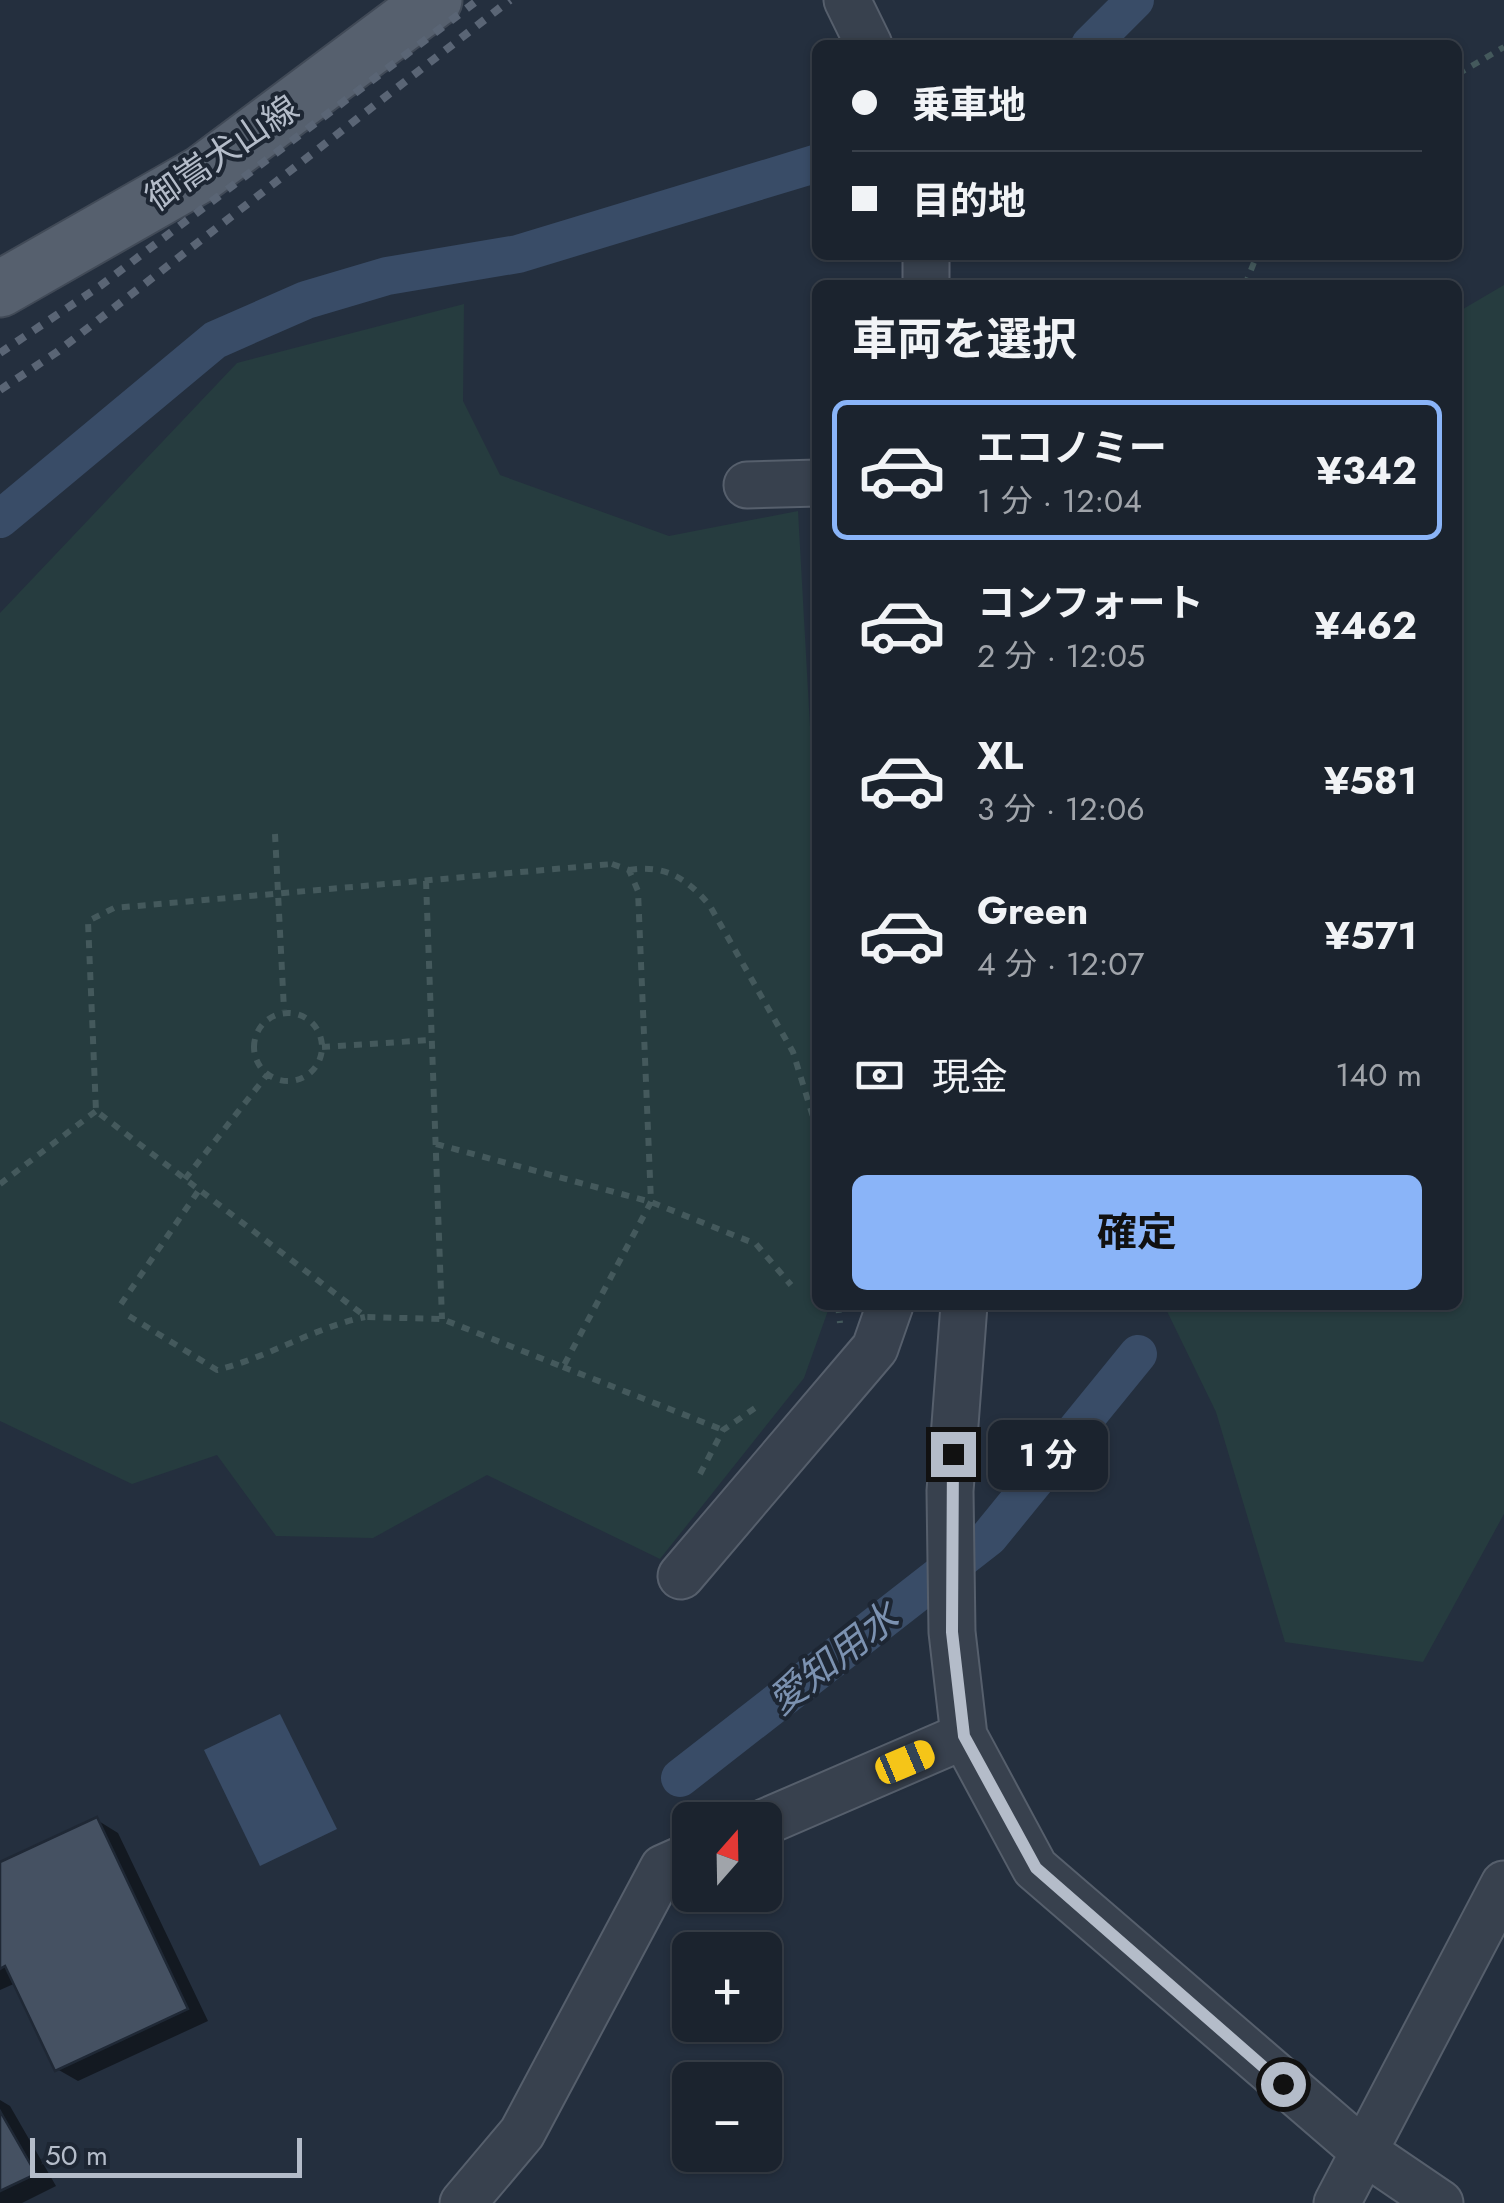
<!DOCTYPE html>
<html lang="ja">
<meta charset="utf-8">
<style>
:root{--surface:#1b232e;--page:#282f3a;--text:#f1f3f6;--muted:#a0a4aa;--line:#39404a;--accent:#8ab4f8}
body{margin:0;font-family:Jost,"Noto Sans JP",sans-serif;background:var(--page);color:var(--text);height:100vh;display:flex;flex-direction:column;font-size:38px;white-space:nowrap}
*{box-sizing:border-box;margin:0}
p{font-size:32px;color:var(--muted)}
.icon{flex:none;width:55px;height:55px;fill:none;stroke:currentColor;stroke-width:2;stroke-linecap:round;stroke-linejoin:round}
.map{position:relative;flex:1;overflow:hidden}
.panel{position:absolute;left:812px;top:280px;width:650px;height:1030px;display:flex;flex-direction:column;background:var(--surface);border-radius:15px;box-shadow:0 2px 8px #0004,0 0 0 2px var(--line)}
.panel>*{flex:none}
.hud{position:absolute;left:812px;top:40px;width:650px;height:220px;border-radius:15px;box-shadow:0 2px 8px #0004,0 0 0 2px var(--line);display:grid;align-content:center;height:220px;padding:0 40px;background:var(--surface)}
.needle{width:65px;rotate:20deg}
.fabs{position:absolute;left:672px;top:1802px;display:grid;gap:20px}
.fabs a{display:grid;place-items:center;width:110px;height:110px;border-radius:15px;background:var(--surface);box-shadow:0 2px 8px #0004,0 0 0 2px var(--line);font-size:50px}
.scale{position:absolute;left:30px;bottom:25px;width:272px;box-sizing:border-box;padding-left:10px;border:5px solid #b4bcc9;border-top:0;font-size:28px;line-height:35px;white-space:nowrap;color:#b4bcc9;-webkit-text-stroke:8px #1d2633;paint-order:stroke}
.end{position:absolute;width:45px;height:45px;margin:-22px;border:12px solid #b4bcc9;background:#111;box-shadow:0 0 0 5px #111}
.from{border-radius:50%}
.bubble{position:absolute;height:70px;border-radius:15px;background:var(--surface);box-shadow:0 2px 8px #0004,0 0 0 2px var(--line);font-size:32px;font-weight:700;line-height:70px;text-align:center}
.car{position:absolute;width:30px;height:60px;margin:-30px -15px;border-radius:12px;box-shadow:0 0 8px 2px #0007;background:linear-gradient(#f5c518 24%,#345 0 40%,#f5c518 0 76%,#345 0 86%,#f5c518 0)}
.hud b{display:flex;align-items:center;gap:35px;height:95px;font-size:38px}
.hud b+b{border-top:2px solid var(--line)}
.hud i{width:25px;height:25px;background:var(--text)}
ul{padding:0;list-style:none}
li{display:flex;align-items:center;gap:30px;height:140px;margin:0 20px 15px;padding:0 20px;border:5px solid transparent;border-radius:15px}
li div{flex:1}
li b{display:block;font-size:38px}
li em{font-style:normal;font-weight:700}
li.current{border-color:var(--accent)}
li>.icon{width:90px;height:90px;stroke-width:1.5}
h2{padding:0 40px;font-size:45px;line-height:120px}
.pay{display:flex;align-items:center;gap:25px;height:110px;padding:0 40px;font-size:38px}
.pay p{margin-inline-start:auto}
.cta{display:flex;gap:20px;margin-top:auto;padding:20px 40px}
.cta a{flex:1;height:115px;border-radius:15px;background:var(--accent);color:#111;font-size:40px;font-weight:700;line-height:115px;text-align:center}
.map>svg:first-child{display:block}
</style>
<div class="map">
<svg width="1504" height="2203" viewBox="0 0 1504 2203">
<rect width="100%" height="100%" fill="#242f3e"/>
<!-- green -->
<path fill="#263c3f" d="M 1504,285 L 1504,1514 L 1423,1662 L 1285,1642 L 1216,1412 L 1164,1305 L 1458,1305 L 1458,312 Z
M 464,304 L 463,401 L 500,475 L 669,536 L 798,511 L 818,870 L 818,1305 L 830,1305 L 804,1378 L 660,1559 L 487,1475 L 373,1538 L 276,1536 L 217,1455 L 132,1484 L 0,1421 L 0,613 L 237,363 Z"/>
<!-- water -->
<path fill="#394c67" d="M 280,1714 L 337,1829 L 260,1866 L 204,1750 Z"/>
<!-- shadow -->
<path fill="#0007" d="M 97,1820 L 118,1833 L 208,2021 L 78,2081 L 57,2069 L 16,1983 L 0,1990 L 0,1865 Z
M 0,2100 L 10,2106 L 56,2186 L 22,2203 L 0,2203 Z"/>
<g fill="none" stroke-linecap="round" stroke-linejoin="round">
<!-- canal -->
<path stroke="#394c67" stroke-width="38" d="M 1090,45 L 1135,0
M 0,519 L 215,340 L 306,300 L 387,276 L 518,254 L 818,163
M 680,1778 L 989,1537 L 1138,1354"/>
</g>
<!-- building -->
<path fill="#455162" stroke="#1f2835" stroke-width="2.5" d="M 97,1817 L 188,2009 L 55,2071 L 5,1966 L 0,1969 L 0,1862 Z
M 0,2111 L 36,2174 L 0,2191 Z"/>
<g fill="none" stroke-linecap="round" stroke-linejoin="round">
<!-- minor casing -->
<g stroke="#565f6c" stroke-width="49">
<path id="minor" d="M 847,0 L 869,45
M 926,285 L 926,255
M 747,485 L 818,483
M 964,1305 L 950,1491 L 952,1632 L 964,1736 L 1035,1868 L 1362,2150 L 1440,2203
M 681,1576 L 875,1348 L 890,1305
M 765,1822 L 964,1736
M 463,2203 L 522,2133 L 663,1868 L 690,1856
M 1337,2203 L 1504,1884"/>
</g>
<!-- major casing -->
<g stroke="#414a57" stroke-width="59">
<path id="major" d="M 0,289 L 203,173 L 434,0"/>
</g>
<!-- path -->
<path stroke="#44595c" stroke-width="6" stroke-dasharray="8 8" stroke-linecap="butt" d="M 1458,74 L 1504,47
M 1245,285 L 1257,255
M 275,834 L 284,1010
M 612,864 L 629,870 L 638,891 L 651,1202 L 563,1367 L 442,1319 L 366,1317 L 96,1111 L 88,921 L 114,908 Z
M 629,870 C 665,864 688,879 710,906 L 793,1052 L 818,1133
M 426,881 L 442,1319
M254 1047a34 34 0 1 1 68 0a34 34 0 1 1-68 0Z
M 322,1047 L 431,1040
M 436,1144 L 651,1202 L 756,1244 L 791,1285
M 185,1179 L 267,1075
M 0,1184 L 96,1111
M 121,1304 L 199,1190
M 838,1305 L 840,1323
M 129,1316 L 217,1370 C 269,1357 313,1328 365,1317
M 563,1367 L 723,1430
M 700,1474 L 723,1430 L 758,1406"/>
<!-- minor -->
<use href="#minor" stroke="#38414e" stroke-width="45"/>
<!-- major -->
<use href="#major" stroke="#56606e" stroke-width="55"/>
<!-- rail -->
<path stroke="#5a6575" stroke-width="8" stroke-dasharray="10 10" stroke-linecap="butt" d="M 0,353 L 100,286 L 478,0
M 0,390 L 57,352 L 510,0"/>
</g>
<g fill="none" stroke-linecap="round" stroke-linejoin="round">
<!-- route -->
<path stroke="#b4bcc9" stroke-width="12" d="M 953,1454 L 952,1632 L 964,1736 L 1036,1868 L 1283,2084"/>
</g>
<g text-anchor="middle" stroke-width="8" stroke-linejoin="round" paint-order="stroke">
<!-- street labels -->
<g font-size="35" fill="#b4bcc9" stroke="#1d2633">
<text transform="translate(222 153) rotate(-34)" y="12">御嵩犬山線</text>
</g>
<!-- water labels -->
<g font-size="38" font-style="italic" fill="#7c92b1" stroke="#1d2633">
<text transform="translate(833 1659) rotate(-38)" y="13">愛知用水</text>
</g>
</g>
</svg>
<div class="fabs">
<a><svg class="needle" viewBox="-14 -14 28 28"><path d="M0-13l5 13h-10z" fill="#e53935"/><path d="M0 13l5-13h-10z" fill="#a0a4aa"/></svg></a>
<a>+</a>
<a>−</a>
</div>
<div class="scale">50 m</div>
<i class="end from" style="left:1283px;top:2084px"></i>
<i class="end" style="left:953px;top:1454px"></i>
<div class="bubble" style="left:988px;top:1420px;width:120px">1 分</div>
<i class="car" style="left:905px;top:1762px;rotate:67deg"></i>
<div class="hud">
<b><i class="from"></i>乗車地</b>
<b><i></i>目的地</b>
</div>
<section class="panel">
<h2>車両を選択</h2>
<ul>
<li class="current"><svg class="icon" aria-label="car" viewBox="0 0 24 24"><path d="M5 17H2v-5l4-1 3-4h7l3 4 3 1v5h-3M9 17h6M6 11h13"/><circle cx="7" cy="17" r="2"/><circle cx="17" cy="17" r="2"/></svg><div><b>エコノミー</b><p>1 分 · 12:04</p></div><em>¥342</em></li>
<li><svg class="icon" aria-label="car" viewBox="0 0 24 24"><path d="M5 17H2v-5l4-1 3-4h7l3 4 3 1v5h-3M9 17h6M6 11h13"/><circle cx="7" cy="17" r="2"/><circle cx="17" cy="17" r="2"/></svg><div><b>コンフォート</b><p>2 分 · 12:05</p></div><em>¥462</em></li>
<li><svg class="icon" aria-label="car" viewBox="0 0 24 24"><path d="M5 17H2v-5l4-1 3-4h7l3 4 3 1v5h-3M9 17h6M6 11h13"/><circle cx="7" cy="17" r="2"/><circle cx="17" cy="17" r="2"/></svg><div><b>XL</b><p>3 分 · 12:06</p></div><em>¥581</em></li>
<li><svg class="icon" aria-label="car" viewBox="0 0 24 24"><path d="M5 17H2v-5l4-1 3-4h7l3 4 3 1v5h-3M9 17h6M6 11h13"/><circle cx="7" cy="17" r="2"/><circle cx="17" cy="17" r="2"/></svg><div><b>Green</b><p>4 分 · 12:07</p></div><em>¥571</em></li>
</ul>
<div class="pay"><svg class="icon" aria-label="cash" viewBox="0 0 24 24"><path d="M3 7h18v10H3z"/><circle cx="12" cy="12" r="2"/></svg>現金<p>140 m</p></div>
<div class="cta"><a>確定</a></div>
</section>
</div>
